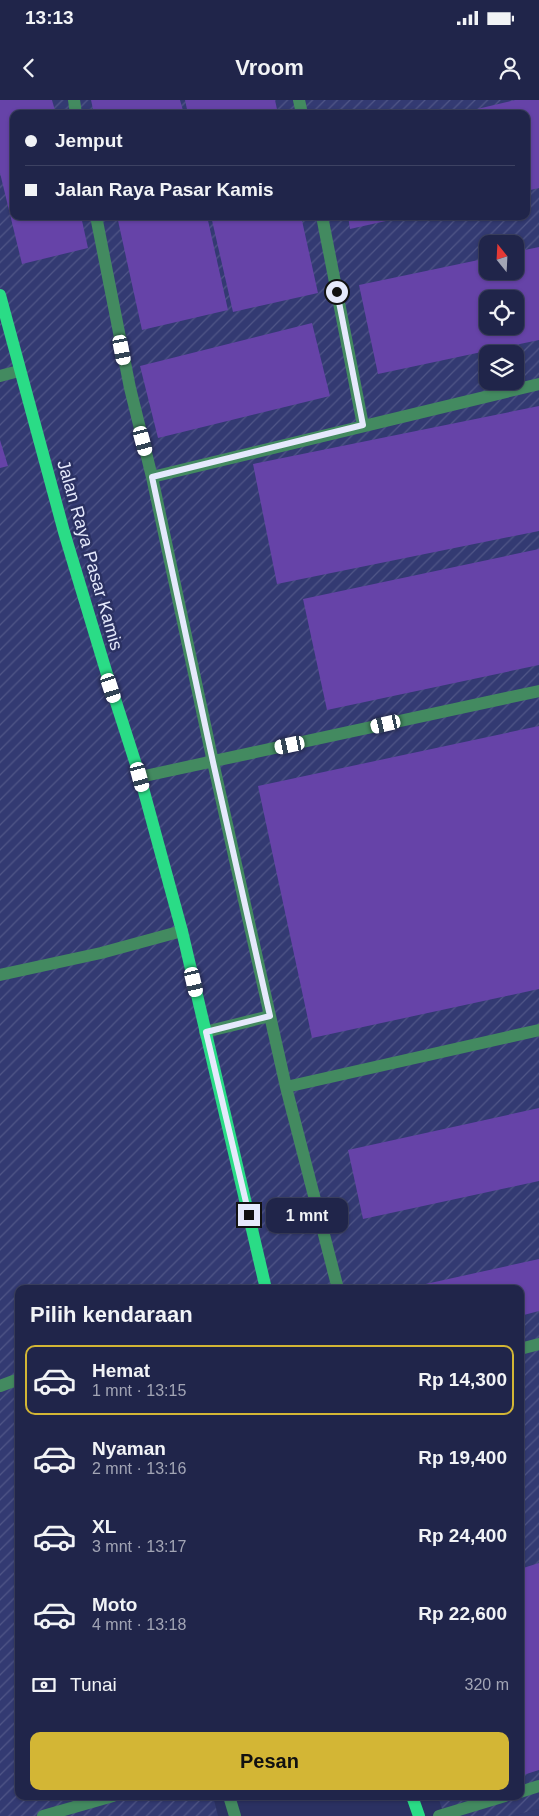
<!DOCTYPE html>
<html lang="id">
<meta charset="utf-8">
<style>
:root{--surface:#20254a;--page:#282d51;--text:#f1f3f6;--muted:#a2a5b5;--line:#3d4262;--accent:#d3b635}
body{margin:0;font-family:Helvetica,sans-serif;background:var(--page);color:var(--text);height:100vh;display:flex;flex-direction:column;font-size:19px;white-space:nowrap}
*{box-sizing:border-box;margin:0}
p{font-size:16px;color:var(--muted)}
.icon{flex:none;width:28px;height:28px;fill:none;stroke:currentColor;stroke-width:2;stroke-linecap:round;stroke-linejoin:round}
.map{position:relative;flex:1;overflow:hidden}
.side{position:absolute;left:15px;top:1185px;width:509px;height:515px;display:flex;flex-direction:column;background:var(--surface);border-radius:10px;box-shadow:0 1px 4px #0004,0 0 0 1px var(--line)}
.side>*{flex:none}
.guide{position:absolute;left:10px;top:10px;width:520px;height:110px;border-radius:10px;box-shadow:0 1px 4px #0004,0 0 0 1px var(--line);display:grid;align-content:center;height:110px;padding:0 15px;background:var(--surface)}
.needle{width:32px;rotate:342deg}
.controls{position:absolute;left:479px;top:135px;display:grid;gap:10px}
.controls a{display:grid;place-items:center;width:45px;height:45px;border-radius:10px;background:var(--surface);box-shadow:0 1px 4px #0004,0 0 0 1px var(--line);font-size:25px}
.end{position:absolute;width:22px;height:22px;margin:-11px;border:6px solid #e5e9fc;background:#111;box-shadow:0 0 0 2px #111}
.from{border-radius:50%}
.bubble{position:absolute;height:35px;border-radius:10px;background:var(--surface);box-shadow:0 1px 4px #0004,0 0 0 1px var(--line);font-size:16px;font-weight:800;line-height:35px;text-align:center}
.car{position:absolute;width:15px;height:30px;margin:-15px -8px;border-radius:6px;box-shadow:0 0 4px 1px #0007;background:linear-gradient(#fff 24%,#345 0 40%,#fff 0 76%,#345 0 86%,#fff 0)}
.guide b{display:flex;align-items:center;gap:18px;height:48px;font-size:19px}
.guide b+b{border-top:1px solid var(--line)}
.guide i{width:12px;height:12px;background:var(--text)}
ul{padding:0;list-style:none}
li{display:flex;align-items:center;gap:15px;height:70px;margin:0 10px 8px;padding:0 5px;border:2px solid transparent;border-radius:10px}
li div{flex:1}
li b{display:block;font-size:19px}
li em{font-style:normal;font-weight:800}
li.on{border-color:var(--accent)}
li>.icon{width:45px;height:45px;stroke-width:1.5}
h2{padding:0 15px;font-size:22px;line-height:60px}
.pay{display:flex;align-items:center;gap:12px;height:55px;padding:0 15px;font-size:19px}
.pay p{margin-inline-start:auto}
.primary-button{display:flex;gap:10px;margin-top:auto;padding:10px 15px}
.primary-button a{flex:1;height:58px;border-radius:10px;background:var(--accent);color:#111;font-size:20px;font-weight:800;line-height:58px;text-align:center}
.status{display:flex;justify-content:space-between;align-items:center;height:35px;padding:0 25px;background:var(--surface);direction:ltr}
.status svg{height:14px;fill:currentColor}
header{display:flex;justify-content:space-between;align-items:center;height:65px;padding:0 15px;background:var(--surface);font-size:22px;font-weight:800}
.map>svg:first-child{display:block}
</style>
<div class="status"><b>13:13</b><svg viewBox="0 0 49 12"><path d="M0 12V9h3v3zM5 12V6h3v6zM10 12V3h3v9zM15 12V0h3v12zM26 1h20v11H26zM47 4h2v5h-2z"/></svg></div>
<header><svg class="icon" aria-label="back" viewBox="0 0 24 24"><path d="M15 5l-7 7 7 7"/></svg>Vroom<svg class="icon" aria-label="person" viewBox="0 0 24 24"><circle cx="12" cy="8" r="4"/><path d="M4 21q1-7 8-7t8 7"/></svg></header>
<div class="map">
<svg width="539" height="1716" viewBox="0 0 539 1716">
<defs>
<pattern id="industrial-furrows" width="10" height="10" patternUnits="userSpaceOnUse" patternTransform="scale(1.25)"><rect width="10" height="10" fill="#333a72"/><path d="M-1 1l2-2M0 10L10 0M9 11l2-2" fill="none" stroke="#505687"/></pattern>
</defs>
<rect width="100%" height="100%" fill="#2b3162"/>
<!-- built -->
<path fill="#333a72" d="M 539,1709 L 539,1716 L 511,1716 Z"/>
<!-- industrial -->
<path fill="url(#industrial-furrows)" fill-rule="evenodd" d="M 0,0 L 539,0 L 539,1709 L 511,1716 L 444,1716 L 438,1696 L 520,1696 L 520,1189 L 19,1189 L 19,1696 L 213,1696 L 218,1716 L 0,1716 ZM 14,14 L 526,14 L 526,116 L 14,116 ZM 488,144 L 515,144 L 515,171 L 488,171 ZM 488,199 L 515,199 L 515,226 L 488,226 ZM 488,254 L 515,254 L 515,281 L 488,281 Z"/>
<!-- building -->
<path fill="#6643a8" fill-rule="evenodd" d="M 0,0 L 52,0 L 56,14 L 14,14 L 14,116 L 81,116 L 88,148 L 22,164 L 0,73 Z
M 91,0 L 180,0 L 184,14 L 94,14 Z
M 185,0 L 275,0 L 278,14 L 188,14 Z
M 515,0 L 539,0 L 539,88 L 526,91 L 526,14 L 456,14 Z
M 117,116 L 207,116 L 228,210 L 142,230 Z
M 211,116 L 301,116 L 318,193 L 233,212 Z
M 348,116 L 404,116 L 404,117 L 350,129 Z
M 539,147 L 539,240 L 378,274 L 359,185 L 488,158 L 488,171 L 515,171 L 515,152 ZM 488,199 L 515,199 L 515,226 L 488,226 Z
M 312,223 L 330,296 L 158,338 L 140,266 Z
M 539,306 L 539,431 L 277,484 L 253,364 Z
M 0,340 L 8,366 L 0,368 Z
M 539,449 L 539,565 L 327,610 L 303,499 Z
M 539,626 L 539,889 L 312,938 L 258,686 Z
M 539,1008 L 539,1081 L 363,1119 L 348,1050 Z
M 539,1159 L 539,1211 L 520,1216 L 520,1189 L 403,1189 Z
M 539,1463 L 539,1670 L 520,1676 L 520,1469 Z"/>
<g fill="none" stroke-linecap="round" stroke-linejoin="round">
<!-- minor -->
<path stroke="#438a60" stroke-width="12" d="M 74,0 L 76,14
M 299,0 L 302,14
M 96,116 L 130,288 L 152,377 L 213,662 L 286,987 L 338,1189
M 322,116 L 363,325
M 0,276 L 19,271
M 152,377 L 539,284
M 140,677 L 539,591
M 0,875 L 101,853 L 182,831
M 205,932 L 270,916
M 286,987 L 539,930
M 520,1249 L 539,1244
M 0,1286 L 19,1279
M 520,1692 L 539,1686
M 229,1696 L 235,1716
M 43,1716 L 113,1696
M 439,1716 L 505,1696"/>
<!-- major -->
<path stroke="#2adc86" stroke-width="12" d="M 0,195 L 64,432 L 106,571 L 140,677 L 182,831 L 266,1189
M 412,1696 L 419,1716"/>
</g>
<g fill="none" stroke-linecap="round" stroke-linejoin="round">
<!-- route -->
<path stroke="#e5e9fc" stroke-width="6" d="M 249,1115 L 206,932 L 270,916 L 213,662 L 152,377 L 363,325 L 337,192"/>
</g>
<g text-anchor="middle" stroke-width="5" stroke-linejoin="round" paint-order="stroke">
<!-- street labels -->
<g font-size="18" fill="#e5e9fc" stroke="#2b3162">
<text transform="translate(90 455) rotate(74)" y="6">Jalan Raya Pasar Kamis</text>
</g>
</g>
</svg>
<div class="controls">
<a><svg class="needle" viewBox="-14 -14 28 28"><path d="M0-13l5 13h-10z" fill="#e53935"/><path d="M0 13l5-13h-10z" fill="#a2a5b5"/></svg></a>
<a><svg class="icon" aria-label="locate" viewBox="0 0 24 24"><circle cx="12" cy="12" r="6"/><path d="M12 2v4M12 18v4M2 12h4M18 12h4"/></svg></a>
<a><svg class="icon" aria-label="layers" viewBox="0 0 24 24"><path d="M12 4l9 5-9 5-9-5zM3 14l9 5 9-5"/></svg></a>
</div>
<i class="end from" style="left:337px;top:192px"></i>
<i class="end" style="left:249px;top:1115px"></i>
<div class="bubble" style="left:266px;top:1098px;width:82px">1 mnt</div>
<i class="car" style="left:122px;top:250px;rotate:169deg"></i>
<i class="car" style="left:143px;top:341px;rotate:165deg"></i>
<i class="car" style="left:111px;top:588px;rotate:162deg"></i>
<i class="car" style="left:386px;top:624px;rotate:257deg"></i>
<i class="car" style="left:290px;top:645px;rotate:258deg"></i>
<i class="car" style="left:140px;top:677px;rotate:165deg"></i>
<i class="car" style="left:194px;top:882px;rotate:167deg"></i>
<div class="guide">
<b><i class="from"></i>Jemput</b>
<b><i></i>Jalan Raya Pasar Kamis</b>
</div>
<section class="side">
<h2>Pilih kendaraan</h2>
<ul>
<li class="on"><svg class="icon" aria-label="car" viewBox="0 0 24 24"><path d="M5 17H2v-5l4-1 3-4h7l3 4 3 1v5h-3M9 17h6M6 11h13"/><circle cx="7" cy="17" r="2"/><circle cx="17" cy="17" r="2"/></svg><div><b>Hemat</b><p>1 mnt · 13:15</p></div><em>Rp 14,300</em></li>
<li><svg class="icon" aria-label="car" viewBox="0 0 24 24"><path d="M5 17H2v-5l4-1 3-4h7l3 4 3 1v5h-3M9 17h6M6 11h13"/><circle cx="7" cy="17" r="2"/><circle cx="17" cy="17" r="2"/></svg><div><b>Nyaman</b><p>2 mnt · 13:16</p></div><em>Rp 19,400</em></li>
<li><svg class="icon" aria-label="car" viewBox="0 0 24 24"><path d="M5 17H2v-5l4-1 3-4h7l3 4 3 1v5h-3M9 17h6M6 11h13"/><circle cx="7" cy="17" r="2"/><circle cx="17" cy="17" r="2"/></svg><div><b>XL</b><p>3 mnt · 13:17</p></div><em>Rp 24,400</em></li>
<li><svg class="icon" aria-label="car" viewBox="0 0 24 24"><path d="M5 17H2v-5l4-1 3-4h7l3 4 3 1v5h-3M9 17h6M6 11h13"/><circle cx="7" cy="17" r="2"/><circle cx="17" cy="17" r="2"/></svg><div><b>Moto</b><p>4 mnt · 13:18</p></div><em>Rp 22,600</em></li>
</ul>
<div class="pay"><svg class="icon" aria-label="cash" viewBox="0 0 24 24"><path d="M3 7h18v10H3z"/><circle cx="12" cy="12" r="2"/></svg>Tunai<p>320 m</p></div>
<div class="primary-button"><a>Pesan</a></div>
</section>
</div>
